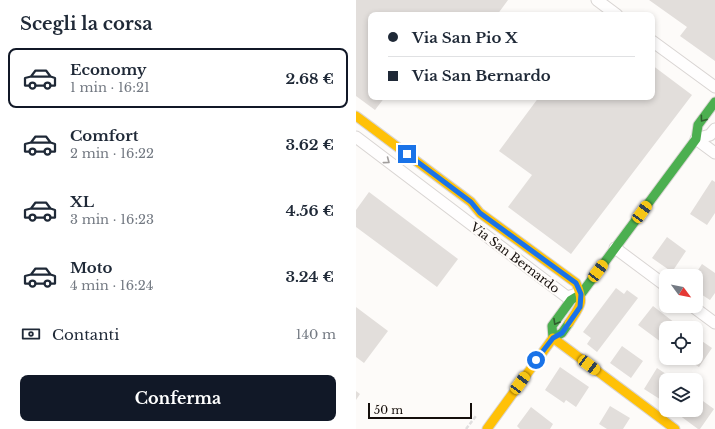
<!DOCTYPE html>
<html lang="it">
<meta charset="utf-8">
<style>
:root{--surface:#fff;--page:#f2f2f3;--text:#1f2937;--muted:#747a83;--line:#e0e1e3;--accent:#111827}
body{margin:0;font-family:"Libre Baskerville",serif;background:var(--page);color:var(--text);height:100vh;display:flex;flex-direction:column;font-size:15px;white-space:nowrap}
*{box-sizing:border-box;margin:0}
p{font-size:13px;color:var(--muted)}
.icon{flex:none;width:22px;height:22px;fill:none;stroke:currentColor;stroke-width:2;stroke-linecap:round;stroke-linejoin:round}
.map{position:relative;flex:1;overflow:hidden}
.sheet{display:flex;flex-direction:column;background:var(--surface);width:356px}
.sheet>*{flex:none}
.banner{position:absolute;left:12px;top:12px;width:287px;height:88px;border-radius:8px;box-shadow:0 2px 6px #0003;display:grid;align-content:center;height:88px;padding:0 20px;background:var(--surface)}
.needle{width:26px;rotate:122deg}
.buttons{position:absolute;left:303px;top:269px;display:grid;gap:8px}
.buttons a{display:grid;place-items:center;width:44px;height:44px;border-radius:8px;background:var(--surface);box-shadow:0 2px 6px #0003;font-size:20px}
.scale{position:absolute;left:12px;bottom:10px;width:104px;box-sizing:border-box;padding-left:4px;border:2px solid #140e0b;border-top:0;font-size:11px;line-height:14px;white-space:nowrap;color:#140e0b;-webkit-text-stroke:3px #fefbf8;paint-order:stroke}
.end{position:absolute;width:18px;height:18px;margin:-9px;border:5px solid #1a73e8;background:#fff;box-shadow:0 0 0 2px #fff}
.from{border-radius:50%}
.car{position:absolute;width:12px;height:24px;margin:-12px -6px;border-radius:5px;box-shadow:0 0 3px 1px #0007;background:linear-gradient(#f5c518 24%,#345 0 40%,#f5c518 0 76%,#345 0 86%,#f5c518 0)}
.banner b{display:flex;align-items:center;gap:14px;height:38px;font-size:15px}
.banner b+b{border-top:1px solid var(--line)}
.banner i{width:10px;height:10px;background:var(--text)}
ul{padding:0;list-style:none}
li{display:flex;align-items:center;gap:12px;height:60px;margin:0 8px 6px;padding:0 12px;border:2px solid transparent;border-radius:8px}
li div{flex:1}
li b{display:block;font-size:15px}
li em{font-style:normal;font-weight:700}
li.selected{border-color:var(--accent)}
li>.icon{width:36px;height:36px;stroke-width:1.5}
h2{padding:0 20px;font-size:18px;line-height:48px}
.pay{display:flex;align-items:center;gap:10px;height:44px;padding:0 20px;font-size:15px}
.pay p{margin-inline-start:auto}
.primary-button{display:flex;gap:8px;margin-top:auto;padding:8px 20px}
.primary-button a{flex:1;height:46px;border-radius:8px;background:var(--accent);color:#fff;font-size:16px;font-weight:700;line-height:46px;text-align:center}
main{display:flex;flex:1;min-height:0}
.map>svg:first-child{display:block}
</style>
<main>
<section class="sheet">
<h2>Scegli la corsa</h2>
<ul>
<li class="selected"><svg class="icon" aria-label="car" viewBox="0 0 24 24"><path d="M5 17H2v-5l4-1 3-4h7l3 4 3 1v5h-3M9 17h6M6 11h13"/><circle cx="7" cy="17" r="2"/><circle cx="17" cy="17" r="2"/></svg><div><b>Economy</b><p>1 min · 16:21</p></div><em>2.68 €</em></li>
<li><svg class="icon" aria-label="car" viewBox="0 0 24 24"><path d="M5 17H2v-5l4-1 3-4h7l3 4 3 1v5h-3M9 17h6M6 11h13"/><circle cx="7" cy="17" r="2"/><circle cx="17" cy="17" r="2"/></svg><div><b>Comfort</b><p>2 min · 16:22</p></div><em>3.62 €</em></li>
<li><svg class="icon" aria-label="car" viewBox="0 0 24 24"><path d="M5 17H2v-5l4-1 3-4h7l3 4 3 1v5h-3M9 17h6M6 11h13"/><circle cx="7" cy="17" r="2"/><circle cx="17" cy="17" r="2"/></svg><div><b>XL</b><p>3 min · 16:23</p></div><em>4.56 €</em></li>
<li><svg class="icon" aria-label="car" viewBox="0 0 24 24"><path d="M5 17H2v-5l4-1 3-4h7l3 4 3 1v5h-3M9 17h6M6 11h13"/><circle cx="7" cy="17" r="2"/><circle cx="17" cy="17" r="2"/></svg><div><b>Moto</b><p>4 min · 16:24</p></div><em>3.24 €</em></li>
</ul>
<div class="pay"><svg class="icon" aria-label="cash" viewBox="0 0 24 24"><path d="M3 7h18v10H3z"/><circle cx="12" cy="12" r="2"/></svg>Contanti<p>140 m</p></div>
<div class="primary-button"><a>Conferma</a></div>
</section>
<div class="map">
<svg width="359" height="429" viewBox="0 0 359 429">
<rect width="100%" height="100%" fill="#fdfbf9"/>
<!-- building -->
<path fill="#e2dedb" d="M 0,0 L 152,0 L 141,15 L 15,15 L 15,97 L 29,97 L 19,110 L 0,96 Z
M 293,0 L 359,0 L 359,61 L 324,36 L 331,27 Z
M 296,65 L 336,95 L 215,254 L 152,207 L 176,175 L 143,151 L 183,97 L 296,97 Z
M 356,180 L 359,182 L 359,213 L 351,225 L 334,214 Z
M 13,192 L 102,259 L 81,287 L 0,227 L 0,210 Z
M 311,237 L 330,251 L 316,272 L 296,258 Z
M 346,264 L 359,273 L 359,293 L 354,300 L 340,291 L 340,276 L 338,276 Z
M 260,288 L 268,294 L 271,290 L 282,298 L 241,352 L 231,344 L 235,338 L 227,332 Z
M 297,306 L 319,323 L 315,328 L 310,328 L 310,335 L 305,342 L 282,325 Z
M 0,307 L 32,331 L 8,363 L 0,357 Z
M 340,337 L 356,348 L 343,367 L 329,358 L 340,358 Z
M 266,346 L 287,361 L 275,378 L 254,363 Z
M 204,367 L 233,387 L 220,407 L 210,400 L 208,403 L 189,390 Z
M 301,368 L 319,380 L 310,380 L 310,403 L 288,389 Z
M 0,391 L 4,394 L 0,400 Z
M 340,396 L 358,409 L 344,429 L 342,429 L 323,415 L 326,410 L 340,410 Z
M 254,406 L 274,418 L 267,429 L 251,429 L 243,424 Z
M 175,407 L 197,424 L 194,429 L 164,429 L 161,426 Z"/>
<g fill="none" stroke-linecap="round" stroke-linejoin="round">
<!-- street casing -->
<g stroke="#d9d5d3" stroke-width="13">
<path id="street" d="M 241,0 L 261,15
M 296,41 L 359,87
M 0,137 L 211,297 L 221,294
M 340,139 L 359,153
M 340,139 L 354,135 L 359,129
M 259,248 L 310,286
M 336,306 L 359,323"/>
</g>
<!-- fast casing -->
<g stroke="#d9d5d3" stroke-width="11">
<path id="fast" d="M 213,323 L 206,333 L 197,338 L 196,326 L 215,300 L 225,294 L 340,139 L 342,125 L 359,102"/>
</g>
<!-- slow casing -->
<g stroke="#d9d5d3" stroke-width="11">
<path id="slow" d="M 0,116 L 115,202 L 124,213 L 220,283 C 229,303 224,306 213,323
M 131,429 L 197,338 L 319,429"/>
</g>
<!-- path -->
<path stroke="#e0dfdf" stroke-width="2.5" stroke-dasharray="4 2" stroke-linecap="butt" d="M 110,429 L 120,416"/>
<!-- street -->
<use href="#street" stroke="#fffefe" stroke-width="11"/>
<!-- fast -->
<use href="#fast" stroke="#4caf50" stroke-width="9"/>
<!-- slow -->
<use href="#slow" stroke="#ffc107" stroke-width="9"/>
</g>
<!-- one-way arrows -->
<defs><path id="oneway-chevron" d="M-2-3.5L2.5 0L-2 3.5" fill="none" stroke-width="1.6" stroke-linecap="round" stroke-linejoin="round"/></defs>
<g stroke="#305e2e">
<use href="#oneway-chevron" transform="translate(347 119) rotate(126)"/>
<use href="#oneway-chevron" transform="translate(200 322) rotate(120)"/>
</g>
<use stroke="#a19e9d" href="#oneway-chevron" transform="translate(31 161) rotate(37)"/>
<g fill="none" stroke-linecap="round" stroke-linejoin="round">
<!-- route -->
<path stroke="#1a73e8" stroke-width="5" d="M 51,154 L 115,202 L 124,213 L 220,283 L 225,294 L 224,307 L 206,333 L 197,338 L 180,360"/>
</g>
<g text-anchor="middle" stroke-width="4" stroke-linejoin="round" paint-order="stroke">
<!-- street labels -->
<g font-size="12" fill="#140e0b" stroke="#fefbf8">
<text transform="translate(159 258) rotate(37)" y="4">Via San Bernardo</text>
</g>
</g>
</svg>
<div class="buttons">
<a><svg class="needle" viewBox="-14 -14 28 28"><path d="M0-13l5 13h-10z" fill="#e53935"/><path d="M0 13l5-13h-10z" fill="#747a83"/></svg></a>
<a><svg class="icon" aria-label="locate" viewBox="0 0 24 24"><circle cx="12" cy="12" r="6"/><path d="M12 2v4M12 18v4M2 12h4M18 12h4"/></svg></a>
<a><svg class="icon" aria-label="layers" viewBox="0 0 24 24"><path d="M12 4l9 5-9 5-9-5zM3 14l9 5 9-5"/></svg></a>
</div>
<div class="scale">50 m</div>
<i class="end from" style="left:180px;top:360px"></i>
<i class="end" style="left:51px;top:154px"></i>
<i class="car" style="left:286px;top:212px;rotate:36deg"></i>
<i class="car" style="left:242px;top:271px;rotate:37deg"></i>
<i class="car" style="left:233px;top:365px;rotate:127deg"></i>
<i class="car" style="left:164px;top:383px;rotate:36deg"></i>
<div class="banner">
<b><i class="from"></i>Via San Pio X</b>
<b><i></i>Via San Bernardo</b>
</div>
</div>
</main>
